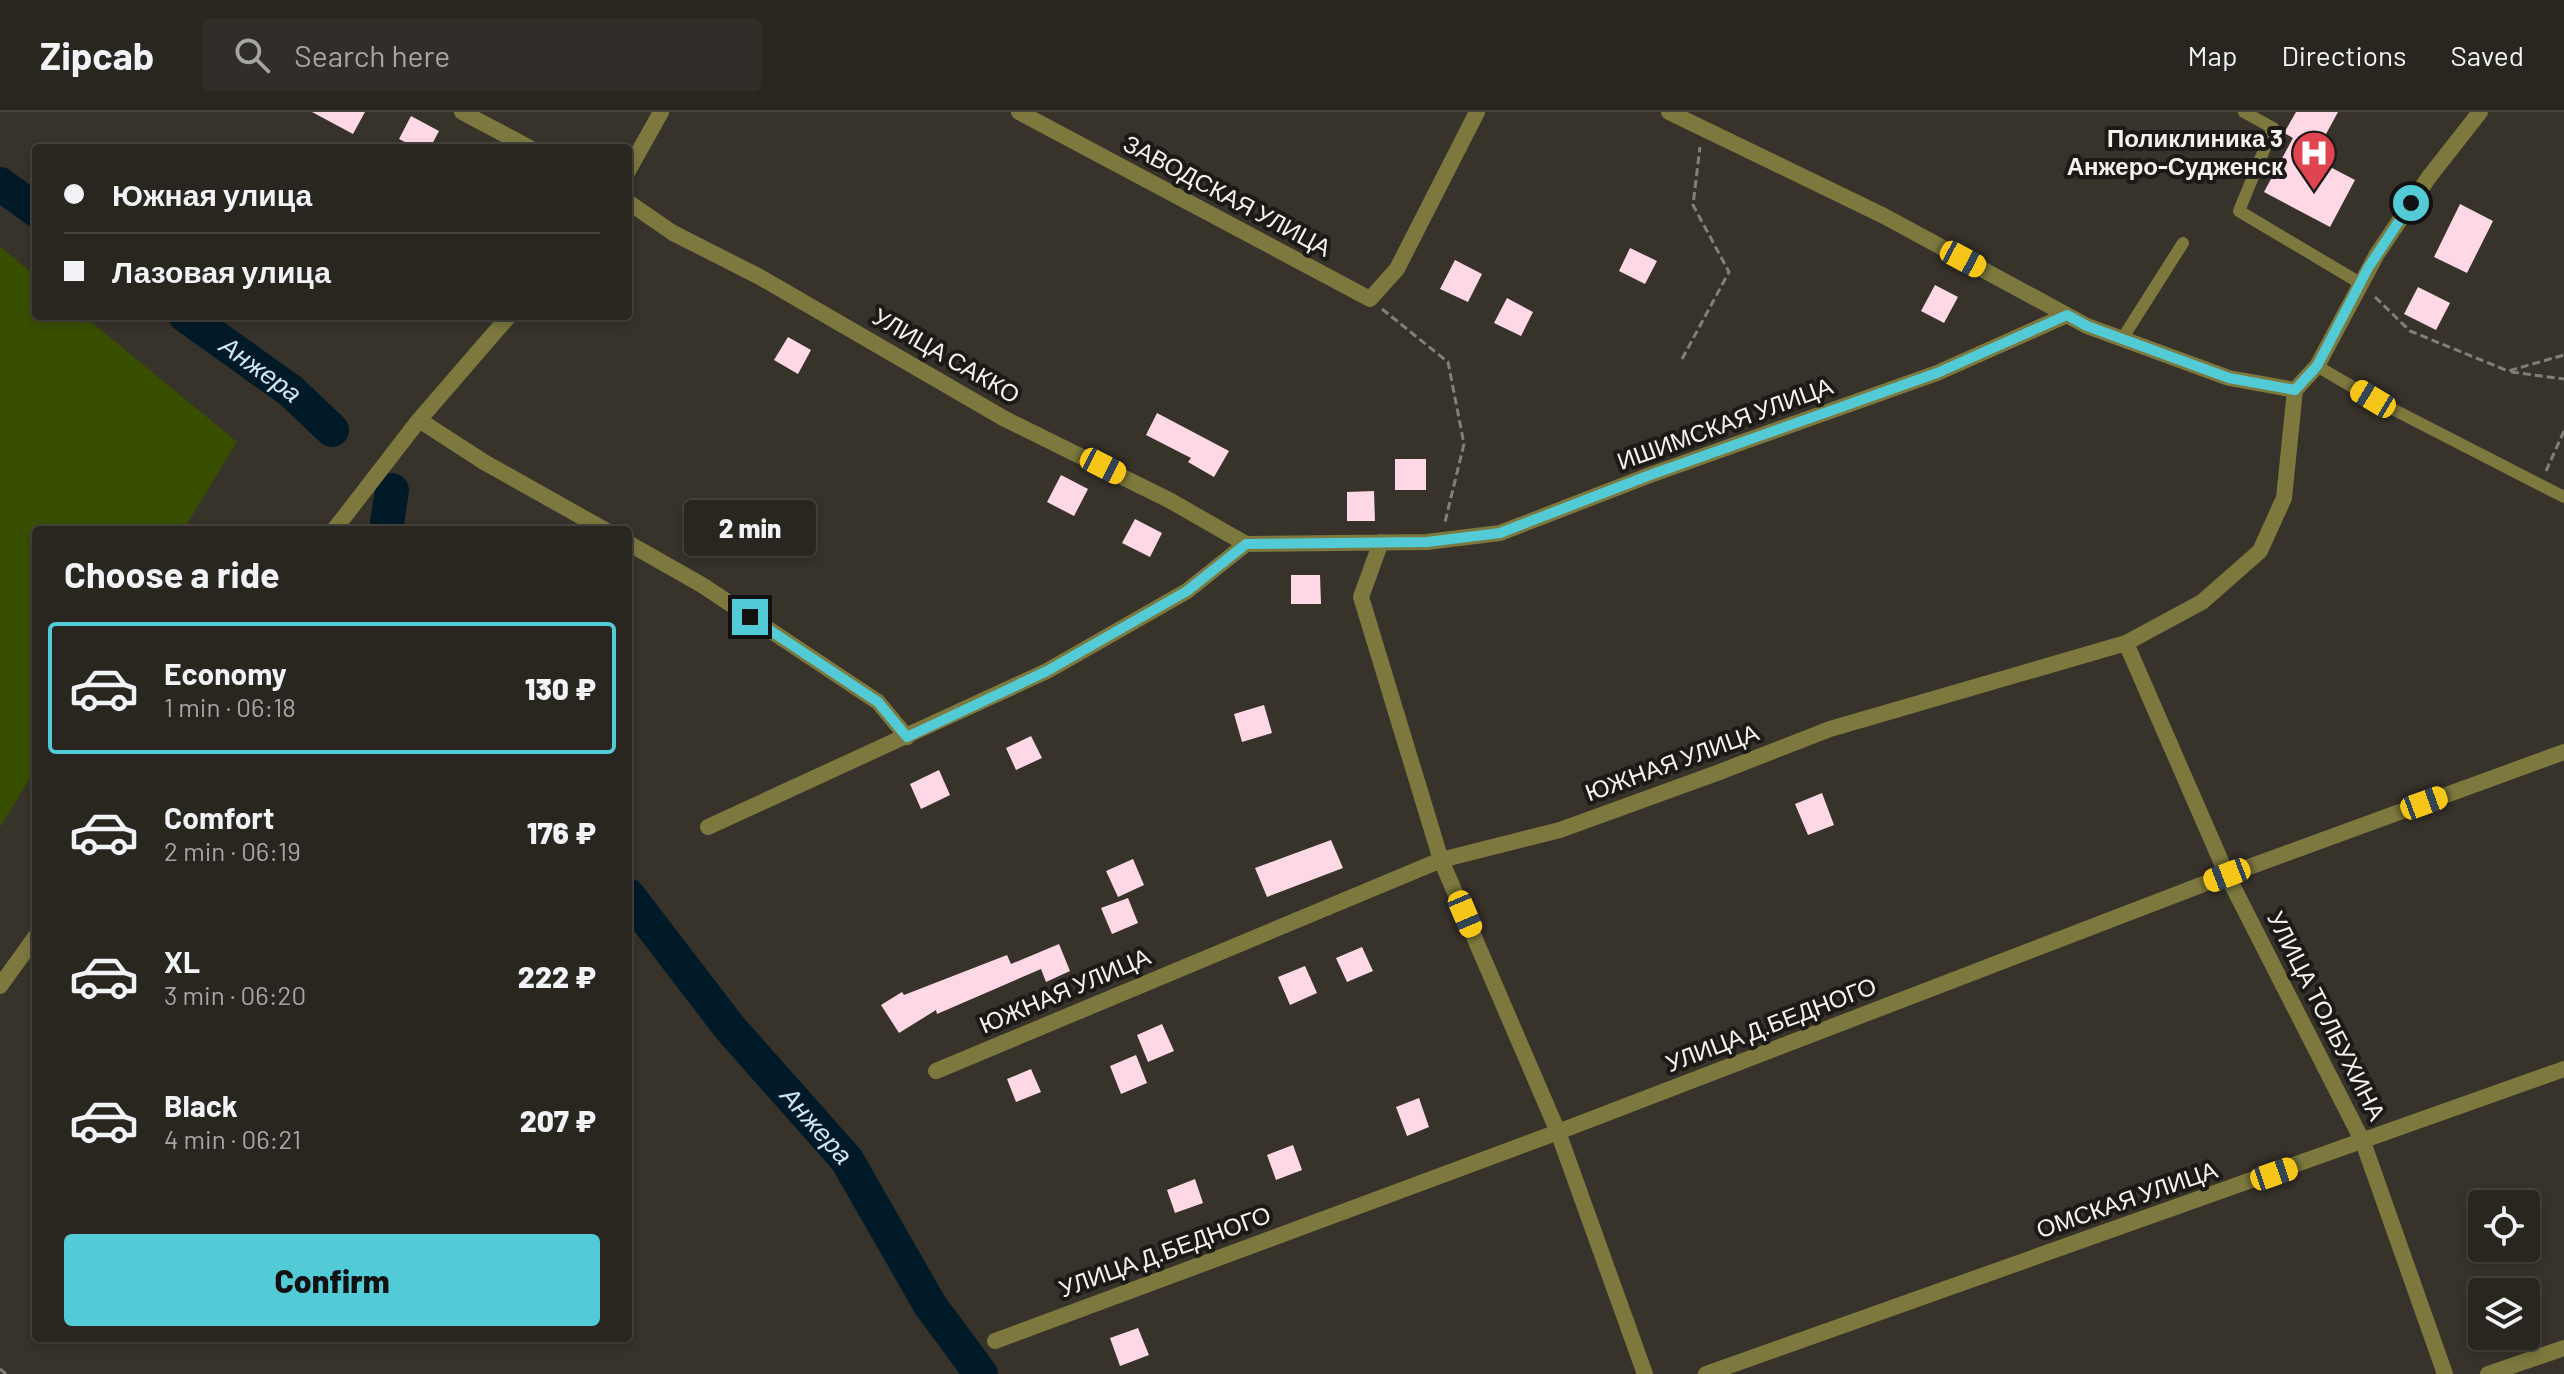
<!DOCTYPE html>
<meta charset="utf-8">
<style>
:root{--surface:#292620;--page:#312e29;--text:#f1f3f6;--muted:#a5a5a5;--line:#45433e;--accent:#52cbd7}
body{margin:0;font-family:Barlow,sans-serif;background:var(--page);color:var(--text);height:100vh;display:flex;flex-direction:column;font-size:30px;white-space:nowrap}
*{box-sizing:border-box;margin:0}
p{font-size:26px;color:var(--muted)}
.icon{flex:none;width:44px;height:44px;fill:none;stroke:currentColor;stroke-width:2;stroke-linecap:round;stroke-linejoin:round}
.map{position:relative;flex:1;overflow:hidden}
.side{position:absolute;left:32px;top:414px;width:600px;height:816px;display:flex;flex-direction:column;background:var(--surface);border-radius:8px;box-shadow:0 4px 12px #0003,0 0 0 2px var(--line)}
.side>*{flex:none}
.guide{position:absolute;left:32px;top:32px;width:600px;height:176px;border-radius:8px;box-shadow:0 4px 12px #0003,0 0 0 2px var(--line);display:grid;align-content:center;height:176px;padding:0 32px;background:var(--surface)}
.controls{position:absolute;left:2468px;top:1078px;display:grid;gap:16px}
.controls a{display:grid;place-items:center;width:72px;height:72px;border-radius:8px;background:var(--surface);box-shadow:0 4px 12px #0003,0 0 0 2px var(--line);font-size:40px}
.end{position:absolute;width:36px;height:36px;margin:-18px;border:10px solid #52cbd7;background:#111;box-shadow:0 0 0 4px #111}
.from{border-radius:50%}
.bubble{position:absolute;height:56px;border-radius:8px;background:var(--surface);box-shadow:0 4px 12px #0003,0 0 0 2px var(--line);font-size:26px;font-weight:800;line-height:56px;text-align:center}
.car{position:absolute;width:24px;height:48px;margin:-24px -12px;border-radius:10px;box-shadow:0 0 6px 2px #0007;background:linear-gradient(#f5c518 24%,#345 0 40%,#f5c518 0 76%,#345 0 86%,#f5c518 0)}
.guide b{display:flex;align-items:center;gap:28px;height:76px;font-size:30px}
.guide b+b{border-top:2px solid var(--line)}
.guide i{width:20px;height:20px;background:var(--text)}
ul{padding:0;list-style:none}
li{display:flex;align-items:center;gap:24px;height:132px;margin:0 16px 12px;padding:0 16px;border:4px solid transparent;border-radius:8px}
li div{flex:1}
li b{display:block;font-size:30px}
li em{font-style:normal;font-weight:800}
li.on{border-color:var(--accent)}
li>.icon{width:72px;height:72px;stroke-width:1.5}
h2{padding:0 32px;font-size:36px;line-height:96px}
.action{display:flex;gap:16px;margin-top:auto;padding:16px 32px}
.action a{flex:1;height:92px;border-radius:8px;background:var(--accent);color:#111;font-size:32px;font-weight:800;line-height:92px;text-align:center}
header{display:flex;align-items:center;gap:48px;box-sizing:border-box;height:112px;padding:0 40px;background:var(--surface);border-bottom:2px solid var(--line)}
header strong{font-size:38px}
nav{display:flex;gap:44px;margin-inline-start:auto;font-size:28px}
.search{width:560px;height:72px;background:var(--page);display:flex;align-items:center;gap:20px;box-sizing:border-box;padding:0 28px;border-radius:8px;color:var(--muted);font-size:30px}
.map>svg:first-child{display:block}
</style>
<header>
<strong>Zipcab</strong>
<div class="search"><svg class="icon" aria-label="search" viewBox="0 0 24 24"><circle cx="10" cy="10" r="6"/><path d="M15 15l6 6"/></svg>Search here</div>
<nav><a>Map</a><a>Directions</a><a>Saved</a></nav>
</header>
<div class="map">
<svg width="2564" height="1262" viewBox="0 0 2564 1262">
<rect width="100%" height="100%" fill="#37322a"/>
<!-- green -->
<path fill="#394f00" d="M 0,135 L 36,164 L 36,204 L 84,204 L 237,330 L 183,418 L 36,418 L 36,656 L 0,715 Z"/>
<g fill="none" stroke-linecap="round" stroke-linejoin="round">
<!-- river -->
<g stroke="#001a28" stroke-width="34">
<path d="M 0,72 L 36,98"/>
<path id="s1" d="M 186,204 L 291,279 L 332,318"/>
<path d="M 386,418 L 392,378"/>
<path id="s2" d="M 628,783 L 730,916 L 847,1048 L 930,1193 L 981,1262"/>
</g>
</g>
<!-- building -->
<path fill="#ffd8e6" d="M 312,0 L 365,0 L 353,22 Z
M 2296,0 L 2338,0 L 2313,46 L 2355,68 L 2330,115 L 2264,80 L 2293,26 L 2284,21 Z
M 411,4 L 439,19 L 430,36 L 417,36 L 399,27 Z
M 2460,92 L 2493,109 L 2467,161 L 2434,145 Z
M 1630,136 L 1657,149 L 1645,172 L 1619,159 Z
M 1455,148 L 1482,162 L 1468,190 L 1440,177 Z
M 1935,173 L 1958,185 L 1944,211 L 1921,199 Z
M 2418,175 L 2450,191 L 2436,218 L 2404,202 Z
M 1507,186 L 1533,200 L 1521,224 L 1494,211 Z
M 788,225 L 811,238 L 798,262 L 774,248 Z
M 1157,301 L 1229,339 L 1214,365 L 1188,350 L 1191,346 L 1146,323 Z
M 1395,347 L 1426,347 L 1426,378 L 1395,378 Z
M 1061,363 L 1088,377 L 1074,404 L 1047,390 Z
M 1374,379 L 1375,409 L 1347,409 L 1347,380 Z
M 1135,407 L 1162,421 L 1150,445 L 1122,431 Z
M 1291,463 L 1320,463 L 1321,492 L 1291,492 Z
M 1264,593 L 1272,621 L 1242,630 L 1234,602 Z
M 1031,624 L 1042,646 L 1016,658 L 1006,636 Z
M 939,658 L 950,683 L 921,697 L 910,672 Z
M 1822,681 L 1834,713 L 1808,723 L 1795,692 Z
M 1331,728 L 1343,756 L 1267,785 L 1255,756 Z
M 1133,747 L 1144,773 L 1118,785 L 1106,759 Z
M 1128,786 L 1138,811 L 1112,822 L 1101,796 Z
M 1059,832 L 1070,859 L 1046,870 L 1041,857 L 937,902 L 936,898 L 899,921 L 881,893 L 902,880 L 904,883 L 1007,843 L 1011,852 Z
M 1362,835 L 1373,859 L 1347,870 L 1336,846 Z
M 1305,854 L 1317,881 L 1290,893 L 1278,865 Z
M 1162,912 L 1174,939 L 1148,950 L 1137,923 Z
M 1136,943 L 1147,971 L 1121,982 L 1110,954 Z
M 1031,957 L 1041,980 L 1016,990 L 1007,967 Z
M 1419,986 L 1429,1015 L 1407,1024 L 1396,995 Z
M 1293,1033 L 1302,1058 L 1276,1068 L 1267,1043 Z
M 1195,1067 L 1203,1091 L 1175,1101 L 1167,1078 Z
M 1138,1216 L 1149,1243 L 1120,1254 L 1110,1226 Z"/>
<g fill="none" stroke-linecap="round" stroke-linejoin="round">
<!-- path -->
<path stroke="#837e78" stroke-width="3" stroke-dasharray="8 4" stroke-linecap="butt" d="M 2375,185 L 2410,219 L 2508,259 L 2564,243
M 1382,197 L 1448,250 L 1464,332 L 1445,410
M 1682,247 L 1729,160 L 1693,93 L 1700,35
M 2511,260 L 2564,267
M 2546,359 L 2564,319
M 0,1257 L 6,1262"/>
<!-- service -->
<path stroke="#7c783e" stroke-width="12" d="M 2244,0 L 2273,16 L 2239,99 L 2360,171
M 2122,227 L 2183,131
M 2317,254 L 2373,287 L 2564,385"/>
<!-- minor -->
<path stroke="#7c783e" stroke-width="16" d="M 462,0 L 530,36
M 1019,0 L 1370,187 L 1397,157 L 1477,0
M 1669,0 L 1884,104 L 2087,214 L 2229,266 L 2295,278 L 2317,254 L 2377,142 L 2429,65 L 2480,0
M 628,59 L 661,0
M 628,90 L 673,121 L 758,164 L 1005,307 L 1169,388 L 1246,432
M 419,308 L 484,350 L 605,418
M 334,418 L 419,308 L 509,204
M 1381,430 L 1361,485 L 1441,748 L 1558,1020 L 1645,1262
M 628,431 L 702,473 L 878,590 L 907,625
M 1246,432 L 1427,430 L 1500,421 L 1650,363 L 1937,261 L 2067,203
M 2126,531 L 2227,763 L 2363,1030 L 2445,1262
M 708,715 L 1047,559 L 1187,479 L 1246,432
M 0,874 L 36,824
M 936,959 L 1441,748 L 1560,718 L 1717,661 L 1830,617 L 2126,531 L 2202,490 L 2260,439 L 2284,386 L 2295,278
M 995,1229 L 1558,1020 L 2227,763 L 2564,640
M 1706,1262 L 2564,957
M 2488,1262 L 2564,1236"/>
</g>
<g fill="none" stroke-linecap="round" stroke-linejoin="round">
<!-- route -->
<path stroke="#52cbd7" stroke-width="10" d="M 750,505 L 878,590 L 907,625 L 1047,559 L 1187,479 L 1246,432 L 1427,430 L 1500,421 L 1650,363 L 1937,261 L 2067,203 L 2087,214 L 2229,266 L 2295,278 L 2317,254 L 2368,156 L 2411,91"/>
</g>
<!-- icons -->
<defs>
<g id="hospital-pin" transform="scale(2.3)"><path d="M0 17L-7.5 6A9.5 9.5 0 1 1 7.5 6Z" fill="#e0444e" stroke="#1c1a17"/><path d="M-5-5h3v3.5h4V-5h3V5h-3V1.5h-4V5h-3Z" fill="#fff"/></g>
</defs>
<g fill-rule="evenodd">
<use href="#hospital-pin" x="2314" y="41"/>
</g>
<g text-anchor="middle" stroke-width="8" stroke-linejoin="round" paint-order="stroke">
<!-- poi labels -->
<g font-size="24" font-weight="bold" fill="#f6f2ed" stroke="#1c1a17" text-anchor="end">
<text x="2283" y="35">Поликлиника 3<tspan x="2283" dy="28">Анжеро-Судженск</tspan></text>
</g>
<!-- street labels -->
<g font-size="24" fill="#f6f2ed" stroke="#1c1a17">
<text transform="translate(1227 84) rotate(28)" y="8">ЗАВОДСКАЯ УЛИЦА</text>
<text transform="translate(946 244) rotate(30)" y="8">УЛИЦА САККО</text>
<text transform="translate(1725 312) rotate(-20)" y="8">ИШИМСКАЯ УЛИЦА</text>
<text transform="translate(1672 651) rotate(-20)" y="8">ЮЖНАЯ УЛИЦА</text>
<text transform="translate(1065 879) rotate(-23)" y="8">ЮЖНАЯ УЛИЦА</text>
<text transform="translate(2326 904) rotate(63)" y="8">УЛИЦА ТОЛБУХИНА</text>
<text transform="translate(1771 913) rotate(-21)" y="8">УЛИЦА Д.БЕДНОГО</text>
<text transform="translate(2127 1088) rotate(-19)" y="8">ОМСКАЯ УЛИЦА</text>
<text transform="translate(1165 1140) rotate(-20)" y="8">УЛИЦА Д.БЕДНОГО</text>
</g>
<!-- water labels -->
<g font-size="26" font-style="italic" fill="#d0e7f3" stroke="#1c1a17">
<text dy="9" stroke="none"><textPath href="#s1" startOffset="92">Анжера</textPath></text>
<text dy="9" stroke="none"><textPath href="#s2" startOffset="298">Анжера</textPath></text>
</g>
</g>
</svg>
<div class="controls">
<a><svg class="icon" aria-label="locate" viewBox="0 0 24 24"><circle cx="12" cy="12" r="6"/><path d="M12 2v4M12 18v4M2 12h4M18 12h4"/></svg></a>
<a><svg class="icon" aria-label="layers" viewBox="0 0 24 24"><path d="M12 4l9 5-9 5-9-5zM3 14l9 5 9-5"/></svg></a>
</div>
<i class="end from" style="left:2411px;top:91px"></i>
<i class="end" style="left:750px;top:505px"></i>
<div class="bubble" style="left:684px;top:388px;width:132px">2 min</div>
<i class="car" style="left:1963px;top:147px;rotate:118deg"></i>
<i class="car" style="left:2373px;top:287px;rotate:301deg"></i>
<i class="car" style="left:1103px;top:354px;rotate:117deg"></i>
<i class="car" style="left:2424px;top:691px;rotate:70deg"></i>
<i class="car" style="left:2227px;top:763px;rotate:249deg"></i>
<i class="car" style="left:1465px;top:802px;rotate:157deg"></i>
<i class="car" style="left:2274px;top:1062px;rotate:71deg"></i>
<div class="guide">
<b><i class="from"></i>Южная улица</b>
<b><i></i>Лазовая улица</b>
</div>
<section class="side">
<h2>Choose a ride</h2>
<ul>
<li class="on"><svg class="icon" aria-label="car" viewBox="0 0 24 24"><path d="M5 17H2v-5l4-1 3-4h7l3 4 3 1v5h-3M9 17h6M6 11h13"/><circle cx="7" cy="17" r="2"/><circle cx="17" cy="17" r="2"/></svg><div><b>Economy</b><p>1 min · 06:18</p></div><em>130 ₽</em></li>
<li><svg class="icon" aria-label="car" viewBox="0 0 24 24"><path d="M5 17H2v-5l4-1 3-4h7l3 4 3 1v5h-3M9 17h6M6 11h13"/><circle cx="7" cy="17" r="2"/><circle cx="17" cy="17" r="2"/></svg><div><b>Comfort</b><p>2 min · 06:19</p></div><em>176 ₽</em></li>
<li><svg class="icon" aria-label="car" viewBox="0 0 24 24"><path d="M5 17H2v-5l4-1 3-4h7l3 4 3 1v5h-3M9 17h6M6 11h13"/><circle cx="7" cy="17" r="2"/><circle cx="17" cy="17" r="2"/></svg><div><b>XL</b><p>3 min · 06:20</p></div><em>222 ₽</em></li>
<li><svg class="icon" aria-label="car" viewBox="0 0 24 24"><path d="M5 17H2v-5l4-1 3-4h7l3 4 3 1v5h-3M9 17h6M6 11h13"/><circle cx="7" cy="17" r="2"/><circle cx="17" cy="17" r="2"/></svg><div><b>Black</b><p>4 min · 06:21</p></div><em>207 ₽</em></li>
</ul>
<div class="action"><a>Confirm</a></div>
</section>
</div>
